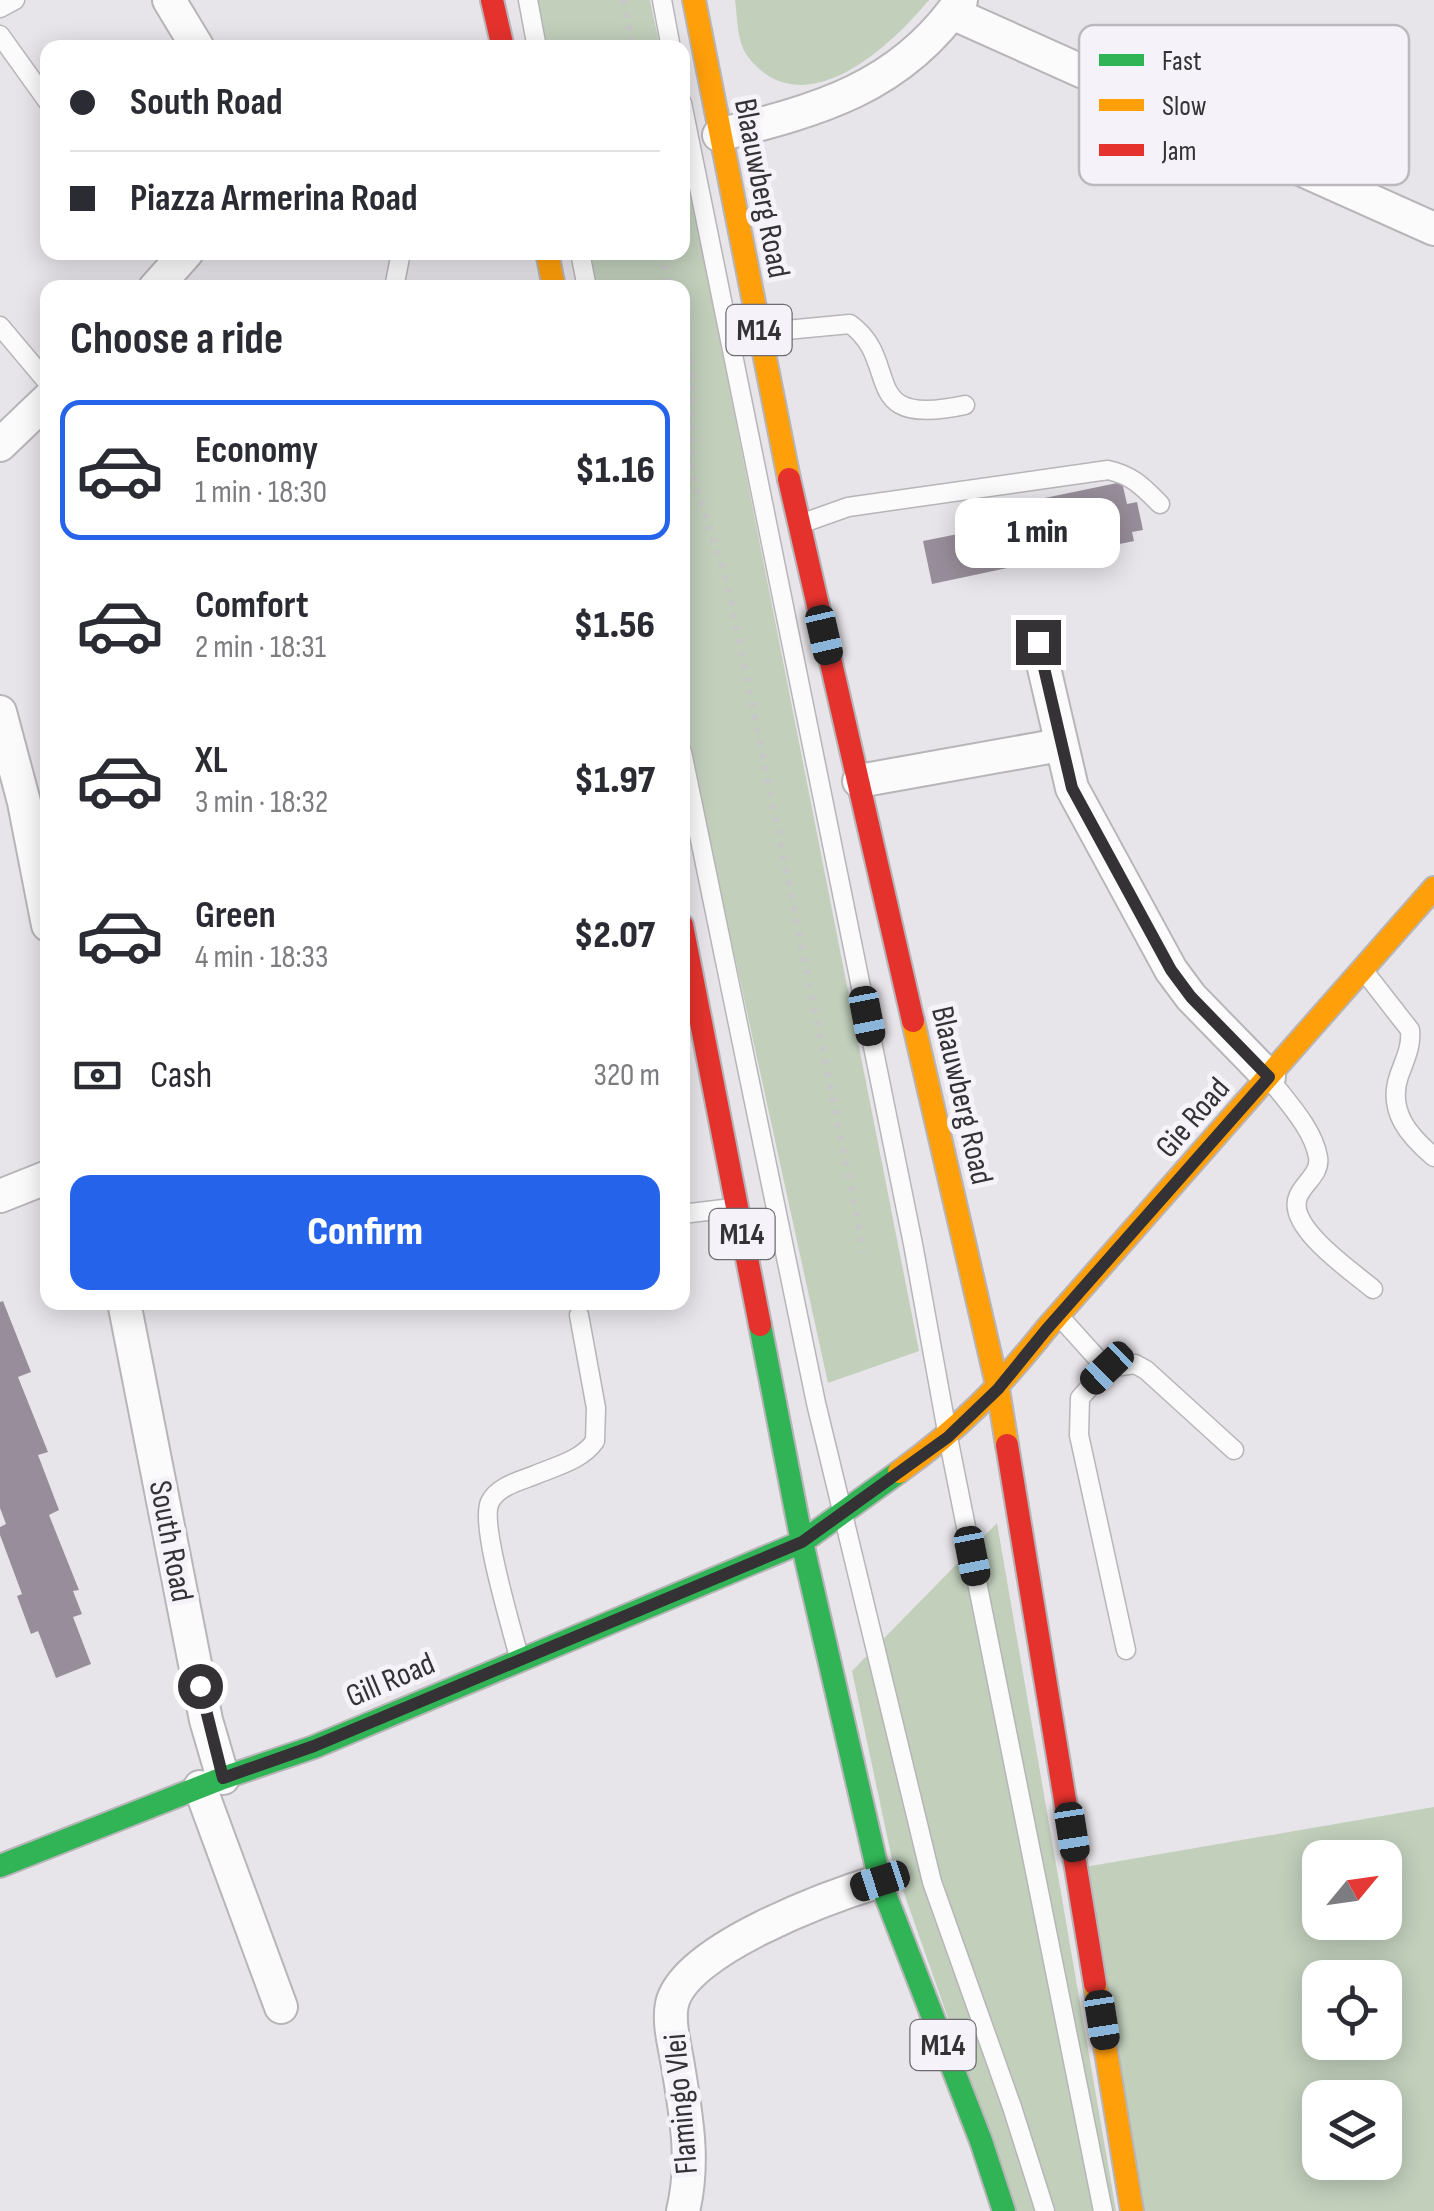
<!DOCTYPE html>
<meta charset="utf-8">
<style>
:root{--surface:#fff;--page:#f7f7f7;--text:#2b2b33;--muted:#7c7c81;--line:#e1e1e2;--accent:#2563eb}
body{margin:0;font-family:"Sofia Sans Condensed",sans-serif;background:var(--page);color:var(--text);height:100vh;display:flex;flex-direction:column;font-size:38px;white-space:nowrap}
*{box-sizing:border-box;margin:0}
p{font-size:32px;color:var(--muted)}
.icon{flex:none;width:55px;height:55px;fill:none;stroke:currentColor;stroke-width:2;stroke-linecap:round;stroke-linejoin:round}
.map{position:relative;flex:1;overflow:hidden}
.sheet{position:absolute;left:40px;top:280px;width:650px;height:1030px;display:flex;flex-direction:column;background:var(--surface);border-radius:20px;box-shadow:0 5px 25px #0003}
.sheet>*{flex:none}
.top-card{position:absolute;left:40px;top:40px;width:650px;height:220px;border-radius:20px;box-shadow:0 5px 25px #0003;display:grid;align-content:center;height:220px;padding:0 30px;background:var(--surface)}
.needle{width:65px;rotate:61deg}
.tools{position:absolute;left:1302px;top:1840px;display:grid;gap:20px}
.tools a{display:grid;place-items:center;width:100px;height:100px;border-radius:20px;background:var(--surface);box-shadow:0 5px 25px #0003;font-size:50px}
.end{position:absolute;width:45px;height:45px;margin:-22px;border:12px solid #343235;background:#fff;box-shadow:0 0 0 5px #fff}
.from{border-radius:50%}
.bubble{position:absolute;height:70px;border-radius:20px;background:var(--surface);box-shadow:0 5px 25px #0003;font-size:32px;font-weight:800;line-height:70px;text-align:center}
.car{position:absolute;width:30px;height:60px;margin:-30px -15px;border-radius:12px;box-shadow:0 0 8px 2px #0007;background:linear-gradient(#222 24%,#8ab4d8 0 40%,#222 0 76%,#8ab4d8 0 86%,#222 0)}
.top-card b{display:flex;align-items:center;gap:35px;height:95px;font-size:38px}
.top-card b+b{border-top:2px solid var(--line)}
.top-card i{width:25px;height:25px;background:var(--text)}
ul{padding:0;list-style:none}
li{display:flex;align-items:center;gap:30px;height:140px;margin:0 20px 15px;padding:0 10px;border:5px solid transparent;border-radius:20px}
li div{flex:1}
li b{display:block;font-size:38px}
li em{font-style:normal;font-weight:800}
li.active{border-color:var(--accent)}
li>.icon{width:90px;height:90px;stroke-width:1.5}
h2{padding:0 30px;font-size:45px;line-height:120px}
.pay{display:flex;align-items:center;gap:25px;height:110px;padding:0 30px;font-size:38px}
.pay p{margin-inline-start:auto}
.button{display:flex;gap:20px;margin-top:auto;padding:20px 30px}
.button a{flex:1;height:115px;border-radius:20px;background:var(--accent);color:#fff;font-size:40px;font-weight:800;line-height:115px;text-align:center}
.map>svg:first-child{display:block}
</style>
<div class="map">
<svg width="1434" height="2211" viewBox="0 0 1434 2211">
<rect width="100%" height="100%" fill="#e8e5ea"/>
<!-- green -->
<path fill="#c1cfbb" fill-rule="evenodd" d="M 529,0 L 650,0 L 660,47 L 538,47 Z
M 735,0 L 929,0 C 896,40 823,111 767,75 C 757,68 746,57 742,46 C 737,32 737,14 735,0 Z
M 683,154 L 919,1351 L 828,1383 L 683,719 L 682,288 L 588,287 L 580,253 L 682,252 Z
M 997,1523 L 1116,2211 L 1016,2211 L 892,1859 L 852,1671 Z
M 1434,1807 L 1434,2211 L 1132,2211 L 1079,1868 ZM 1320,1858 L 1385,1858 L 1385,1922 L 1320,1922 ZM 1320,1978 L 1385,1978 L 1385,2042 L 1320,2042 ZM 1320,2098 L 1385,2098 L 1385,2162 L 1320,2162 Z"/>
<!-- building -->
<path fill="#988e9b" d="M 1122,482 L 1127,504 L 1137,502 L 1143,530 L 1132,532 L 1134,541 L 932,584 L 923,541 L 958,534 L 956,529 L 989,522 L 986,508 L 1002,505 L 1005,519 L 1012,517 L 1013,521 L 1038,516 L 1035,500 Z
M 3,1301 L 31,1372 L 18,1377 L 48,1452 L 38,1455 L 59,1510 L 49,1515 L 79,1590 L 73,1591 L 82,1614 L 73,1617 L 91,1664 L 56,1678 L 38,1631 L 31,1634 L 17,1596 L 22,1594 L 0,1535 L 0,1527 L 6,1524 L 0,1508 L 0,1302 Z"/>
<g fill="none" stroke-linecap="round" stroke-linejoin="round">
<!-- lane casing -->
<g stroke="#b7b5b8" stroke-width="21">
<path id="lane" d="M 528,0 L 537,48
M 662,0 L 671,48
M 0,8 L 15,0
M 0,35 L 48,102
M 682,103 L 913,1244 L 948,1437 L 1103,2211
M 580,252 L 587,288
M 394,288 L 401,252
M 0,326 L 48,383
M 765,332 L 850,324 C 903,362 855,429 965,405
M 803,523 L 848,507 L 1108,470 C 1132,475 1143,487 1160,504
M 682,752 L 816,1403 L 932,1882 L 1012,2107 L 1045,2211
M 1364,971 L 1410,1030 C 1412,1047 1404,1061 1399,1076 C 1387,1111 1409,1136 1434,1157
M 1269,1078 C 1286,1101 1313,1128 1318,1157 C 1321,1174 1303,1183 1298,1197 C 1286,1227 1353,1272 1373,1289
M 682,1214 L 732,1208
M 1059,1316 L 1106,1368 L 1135,1364 L 1146,1370 L 1234,1450
M 1107,1368 L 1080,1398 L 1079,1435 L 1126,1650
M 520,1661 C 513,1632 479,1524 490,1502 C 498,1486 520,1481 535,1475 C 556,1466 582,1460 595,1441 L 596,1408 L 579,1315"/>
</g>
<!-- street casing -->
<g stroke="#b7b5b8" stroke-width="36">
<path id="street" d="M 169,0 L 198,48
M 952,13 L 1434,229
M 719,135 C 817,110 900,89 961,0
M 155,288 L 187,252
M 0,445 L 48,399
M 1038,642 L 1072,788 L 1171,970 L 1191,997 L 1269,1077
M 0,712 L 24,802 L 48,925
M 859,781 L 1060,745
M 0,1196 L 48,1177
M 124,1302 L 206,1720 L 223,1778
M 200,1787 L 281,2007
M 683,2211 C 695,2161 686,2115 678,2066 C 675,2046 668,2023 672,2004 C 684,1949 831,1896 880,1881"/>
</g>
<!-- fast casing -->
<g stroke="#b7b5b8" stroke-width="26">
<path id="fast" d="M 760,1325 L 802,1542 L 880,1881 L 981,2141 L 1004,2211
M 0,1866 L 223,1778 L 314,1747 L 802,1542 L 899,1472"/>
</g>
<!-- slow casing -->
<g stroke="#b7b5b8" stroke-width="26">
<path id="slow" d="M 694,0 L 789,479
M 547,252 L 554,288
M 913,1021 L 998,1389 L 1007,1445
M 899,1472 C 960,1428 999,1388 1046,1329 L 1434,888
M 1095,1984 L 1132,2211"/>
</g>
<!-- jam casing -->
<g stroke="#b7b5b8" stroke-width="26">
<path id="jam" d="M 492,0 L 503,48
M 789,479 L 913,1021
M 682,925 L 760,1325
M 1007,1445 L 1095,1984"/>
</g>
<!-- path -->
<path stroke="#c8c7c8" stroke-width="6" stroke-dasharray="5 8" stroke-linecap="butt" d="M 623,0 L 633,48
M 662,252 L 669,288
M 682,335 L 692,366 L 692,474 L 727,581 L 864,1252"/>
<!-- lane -->
<use href="#lane" stroke="#fcfbfc" stroke-width="18"/>
<!-- street -->
<use href="#street" stroke="#fcfbfc" stroke-width="32"/>
<!-- fast -->
<use href="#fast" stroke="#30b455" stroke-width="22"/>
<!-- slow -->
<use href="#slow" stroke="#ff9f0a" stroke-width="22"/>
<!-- jam -->
<use href="#jam" stroke="#e5322d" stroke-width="22"/>
</g>
<g fill="none" stroke-linecap="round" stroke-linejoin="round">
<!-- route -->
<path stroke="#343235" stroke-width="12" d="M 200,1686 L 223,1778 L 314,1746 L 802,1542 L 948,1437 L 998,1389 L 1046,1330 L 1269,1077 L 1191,997 L 1171,970 L 1072,788 L 1038,642"/>
</g>
<g text-anchor="middle" stroke-width="10" stroke-linejoin="round" paint-order="stroke">
<!-- shield labels -->
<g fill="#f6f2f9" stroke="#6e6c70" stroke-width="2.5">
<rect x="726.5" y="305" width="65" height="50" rx="8"/>
<rect x="709.5" y="1209" width="65" height="50" rx="8"/>
<rect x="910.5" y="2020" width="65" height="50" rx="8"/>
</g>
<g font-size="30" font-weight="bold" fill="#343235">
<text x="759" y="340">M14</text>
<text x="742" y="1244">M14</text>
<text x="943" y="2055">M14</text>
</g>
<!-- street labels -->
<g font-size="32" fill="#343235" stroke="#f6f2f9">
<text transform="translate(763 188) rotate(79)" y="11">Blaauwberg Road</text>
<text transform="translate(963 1095) rotate(77)" y="11">Blaauwberg Road</text>
<text transform="translate(1192 1117) rotate(-49)" y="11">Gie Road</text>
<text transform="translate(172 1541) rotate(79)" y="11">South Road</text>
<text transform="translate(390 1679) rotate(-23)" y="11">Gill Road</text>
<text transform="translate(680 2104) rotate(-95)" y="11">Flamingo Vlei</text>
</g>
</g>
<!-- legend -->
<rect x="1079" y="25" width="330" height="160" rx="15" fill="#f6f2f9" stroke="#bcb8be" stroke-width="2.5"/>
<rect x="1099" y="54" width="45" height="12" fill="#30b455"/>
<rect x="1099" y="99" width="45" height="12" fill="#ff9f0a"/>
<rect x="1099" y="144" width="45" height="12" fill="#e5322d"/>
<g font-size="28" fill="#343235">
<text x="1162" y="70">Fast</text>
<text x="1162" y="115">Slow</text>
<text x="1162" y="160">Jam</text>
</g>
</svg>
<div class="tools">
<a><svg class="needle" viewBox="-14 -14 28 28"><path d="M0-13l5 13h-10z" fill="#e53935"/><path d="M0 13l5-13h-10z" fill="#7c7c81"/></svg></a>
<a><svg class="icon" aria-label="locate" viewBox="0 0 24 24"><circle cx="12" cy="12" r="6"/><path d="M12 2v4M12 18v4M2 12h4M18 12h4"/></svg></a>
<a><svg class="icon" aria-label="layers" viewBox="0 0 24 24"><path d="M12 4l9 5-9 5-9-5zM3 14l9 5 9-5"/></svg></a>
</div>
<i class="end from" style="left:200px;top:1686px"></i>
<i class="end" style="left:1038px;top:642px"></i>
<div class="bubble" style="left:955px;top:498px;width:165px">1 min</div>
<i class="car" style="left:824px;top:635px;rotate:167deg"></i>
<i class="car" style="left:867px;top:1016px;rotate:169deg"></i>
<i class="car" style="left:1107px;top:1368px;rotate:226deg"></i>
<i class="car" style="left:972px;top:1556px;rotate:169deg"></i>
<i class="car" style="left:1072px;top:1832px;rotate:171deg"></i>
<i class="car" style="left:880px;top:1881px;rotate:252deg"></i>
<i class="car" style="left:1102px;top:2020px;rotate:171deg"></i>
<div class="top-card">
<b><i class="from"></i>South Road</b>
<b><i></i>Piazza Armerina Road</b>
</div>
<section class="sheet">
<h2>Choose a ride</h2>
<ul>
<li class="active"><svg class="icon" aria-label="car" viewBox="0 0 24 24"><path d="M5 17H2v-5l4-1 3-4h7l3 4 3 1v5h-3M9 17h6M6 11h13"/><circle cx="7" cy="17" r="2"/><circle cx="17" cy="17" r="2"/></svg><div><b>Economy</b><p>1 min · 18:30</p></div><em>$1.16</em></li>
<li><svg class="icon" aria-label="car" viewBox="0 0 24 24"><path d="M5 17H2v-5l4-1 3-4h7l3 4 3 1v5h-3M9 17h6M6 11h13"/><circle cx="7" cy="17" r="2"/><circle cx="17" cy="17" r="2"/></svg><div><b>Comfort</b><p>2 min · 18:31</p></div><em>$1.56</em></li>
<li><svg class="icon" aria-label="car" viewBox="0 0 24 24"><path d="M5 17H2v-5l4-1 3-4h7l3 4 3 1v5h-3M9 17h6M6 11h13"/><circle cx="7" cy="17" r="2"/><circle cx="17" cy="17" r="2"/></svg><div><b>XL</b><p>3 min · 18:32</p></div><em>$1.97</em></li>
<li><svg class="icon" aria-label="car" viewBox="0 0 24 24"><path d="M5 17H2v-5l4-1 3-4h7l3 4 3 1v5h-3M9 17h6M6 11h13"/><circle cx="7" cy="17" r="2"/><circle cx="17" cy="17" r="2"/></svg><div><b>Green</b><p>4 min · 18:33</p></div><em>$2.07</em></li>
</ul>
<div class="pay"><svg class="icon" aria-label="cash" viewBox="0 0 24 24"><path d="M3 7h18v10H3z"/><circle cx="12" cy="12" r="2"/></svg>Cash<p>320 m</p></div>
<div class="button"><a>Confirm</a></div>
</section>
</div>
